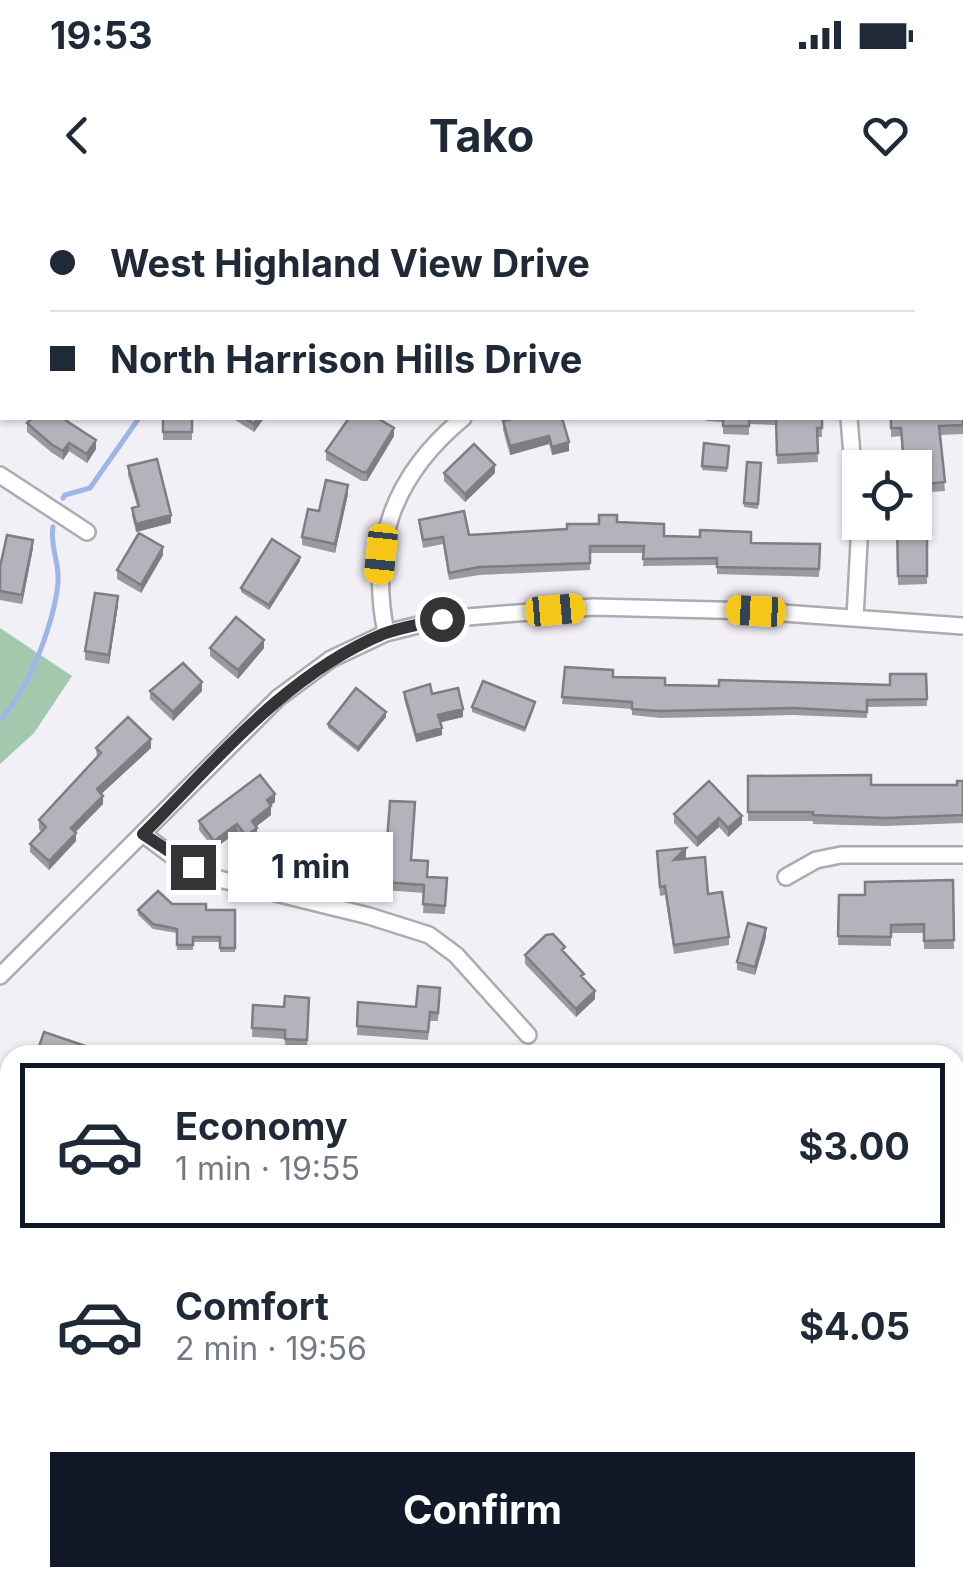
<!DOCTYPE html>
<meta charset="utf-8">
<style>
:root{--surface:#fff;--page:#f2f2f3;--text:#1f2937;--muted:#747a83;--line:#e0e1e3;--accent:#111827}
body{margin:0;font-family:Inter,sans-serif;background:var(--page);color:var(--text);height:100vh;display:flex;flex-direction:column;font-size:38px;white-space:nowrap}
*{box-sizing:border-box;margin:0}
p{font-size:32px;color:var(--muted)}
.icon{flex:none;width:55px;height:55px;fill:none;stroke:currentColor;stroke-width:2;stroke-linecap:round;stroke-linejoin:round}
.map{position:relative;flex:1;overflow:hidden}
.sheet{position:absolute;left:0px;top:845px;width:965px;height:542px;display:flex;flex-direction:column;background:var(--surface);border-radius:30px 30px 0 0;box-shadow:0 2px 8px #0004}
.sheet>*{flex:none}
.banner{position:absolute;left:0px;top:0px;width:965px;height:220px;box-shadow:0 2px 8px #0004;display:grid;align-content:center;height:220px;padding:0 50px;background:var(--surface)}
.fabs{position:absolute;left:842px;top:250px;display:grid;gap:20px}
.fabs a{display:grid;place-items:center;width:90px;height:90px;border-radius:0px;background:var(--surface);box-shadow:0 2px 8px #0004;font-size:50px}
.end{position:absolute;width:45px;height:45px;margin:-22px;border:12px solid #353336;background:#fff;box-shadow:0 0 0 5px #fff}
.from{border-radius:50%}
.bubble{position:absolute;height:70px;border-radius:0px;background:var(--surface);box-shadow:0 2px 8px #0004;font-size:32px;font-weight:700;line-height:70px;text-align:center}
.car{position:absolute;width:30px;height:60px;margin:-30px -15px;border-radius:12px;box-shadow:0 0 8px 2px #0007;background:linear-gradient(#f5c518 24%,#345 0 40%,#f5c518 0 76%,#345 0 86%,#f5c518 0)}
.banner b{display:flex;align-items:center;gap:35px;height:95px;font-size:38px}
.banner b+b{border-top:2px solid var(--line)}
.banner i{width:25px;height:25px;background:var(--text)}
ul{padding:18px 0 0;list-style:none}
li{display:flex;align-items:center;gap:30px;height:165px;margin:0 20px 15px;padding:0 30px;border:5px solid transparent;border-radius:0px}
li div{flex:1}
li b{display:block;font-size:38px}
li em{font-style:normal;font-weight:700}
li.selected{border-color:var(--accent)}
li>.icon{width:90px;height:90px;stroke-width:1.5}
.cta{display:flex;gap:20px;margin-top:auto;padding:20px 50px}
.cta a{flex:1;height:115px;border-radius:0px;background:var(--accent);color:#fff;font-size:40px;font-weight:700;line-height:115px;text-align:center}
.status{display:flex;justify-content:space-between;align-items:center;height:70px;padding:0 50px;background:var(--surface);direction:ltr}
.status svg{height:28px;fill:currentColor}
header{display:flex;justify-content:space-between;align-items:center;height:130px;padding:0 50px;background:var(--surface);font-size:45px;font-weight:700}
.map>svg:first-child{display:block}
</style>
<div class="status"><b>19:53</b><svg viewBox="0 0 49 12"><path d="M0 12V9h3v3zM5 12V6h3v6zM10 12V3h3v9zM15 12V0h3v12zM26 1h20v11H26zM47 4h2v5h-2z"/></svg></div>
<header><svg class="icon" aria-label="back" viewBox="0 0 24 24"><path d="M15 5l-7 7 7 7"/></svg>Tako<svg class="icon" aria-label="heart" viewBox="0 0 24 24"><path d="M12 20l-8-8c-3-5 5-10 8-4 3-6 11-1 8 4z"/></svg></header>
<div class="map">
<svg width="963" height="1387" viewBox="0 0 963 1387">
<rect width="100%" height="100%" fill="#f2eff6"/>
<!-- green -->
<path fill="#a3c8ad" d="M 0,428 L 72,476 L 34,533 L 0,564 Z"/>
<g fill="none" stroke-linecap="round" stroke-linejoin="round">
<!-- stream -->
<path stroke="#9db6e7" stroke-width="5" d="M 335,2 L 342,0
M 63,298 L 65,295 L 90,288 L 139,218
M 0,519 C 27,496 60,410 58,374 C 57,358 50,342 53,327"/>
<!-- street casing -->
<g stroke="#aeaab1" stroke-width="20">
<path id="street" d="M 97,2 L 99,0
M 844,2 L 844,0
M 0,149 L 2,145
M 849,218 L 859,342 L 855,418
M 0,275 L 87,332
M 386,433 C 368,344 394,275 463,218
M 143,634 L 175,658 L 211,677 L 369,716 L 429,735 L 456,755 L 528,835
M 786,677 L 816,660 L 841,655 L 963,655
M 0,776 L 278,498 L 331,459 L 386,433 L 442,419 L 593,407 L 756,411 L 963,426
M 955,962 L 963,961
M 0,965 L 10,967
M 955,1131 L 963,1132
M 0,1282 L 10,1282
M 955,1306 L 963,1290
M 631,1387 L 631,1378
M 883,1387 L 893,1378"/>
</g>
<!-- street -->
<use href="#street" stroke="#fff" stroke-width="15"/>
</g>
<!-- wall -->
<path fill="#9b99a0" d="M 612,0 L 732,0 L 732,2 L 612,2 Z
M 873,0 L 930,0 L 930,2 L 873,2 Z
M 963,201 L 963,234 L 940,235 L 945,291 L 915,293 L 915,268 L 903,265 L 901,236 L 891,237 L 891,218 Z
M 30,218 L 62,218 L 96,249 L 87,263 L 69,251 L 63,260 L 51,252 L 27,232 L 27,223 Z
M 163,218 L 192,218 L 192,240 L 163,240 Z
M 232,218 L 264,218 L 254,232 Z
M 572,218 L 644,218 L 572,219 Z
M 706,218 L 822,218 L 822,237 L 817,237 L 818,262 L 777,264 L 776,225 L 749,224 L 749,235 L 723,234 L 723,222 L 706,221 Z
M 503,221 L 569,242 L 569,251 L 552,255 L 549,244 L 510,255 L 503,230 Z
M 394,236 L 367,281 L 362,281 L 326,260 L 326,251 Z
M 704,243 L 729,246 L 727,272 L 702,270 Z
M 747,262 L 761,263 L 758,309 L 744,307 Z
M 128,266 L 171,323 L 136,332 L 132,316 L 132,308 L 137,306 L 128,275 Z
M 444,273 L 495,273 L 465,302 L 444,281 Z
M 348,294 L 335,353 L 302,345 L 302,337 L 319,311 Z
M 419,320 L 469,335 L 567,329 L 617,322 L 664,336 L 751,343 L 820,344 L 819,377 L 717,374 L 717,365 L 643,366 L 644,353 L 590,353 L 590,370 L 479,375 L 449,380 L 443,344 L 423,348 Z
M 927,320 L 927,384 L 898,385 L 897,322 Z
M 33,348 L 22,404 L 0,400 L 0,367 Z
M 163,355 L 141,393 L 117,379 L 117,370 Z
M 300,361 L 269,410 L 241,392 L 241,388 Z
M 118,405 L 109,464 L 85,460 L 85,451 Z
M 210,448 L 264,448 L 238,479 L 210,456 Z
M 565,467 L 613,477 L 665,485 L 719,486 L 890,485 L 926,474 L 927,506 L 867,507 L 867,518 L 793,515 L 660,518 L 632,515 L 632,509 L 562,504 Z
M 150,491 L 202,491 L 173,521 L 150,499 Z
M 404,492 L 432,494 L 463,517 L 440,522 L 442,535 L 416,542 L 404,499 Z
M 535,506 L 525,532 L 472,512 L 472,507 Z
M 386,517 L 358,552 L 328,528 L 328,524 Z
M 96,548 L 151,548 L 101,594 L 103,604 L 75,632 L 76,641 L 49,670 L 30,652 L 30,644 L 41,631 L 39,629 L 39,620 L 97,558 Z
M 748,576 L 871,585 L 957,585 L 963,581 L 963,623 L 885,626 L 813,624 L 813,621 L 748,621 Z
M 275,602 L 271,605 L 271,615 L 256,626 L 257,636 L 246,645 L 237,632 L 214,649 L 199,630 L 199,621 Z
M 674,614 L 742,616 L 742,624 L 728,637 L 719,627 L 697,647 L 674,623 Z
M 657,651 L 686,657 L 684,659 L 708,694 L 729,737 L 729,745 L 674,754 L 665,695 L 660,696 Z
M 411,660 L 428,677 L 447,678 L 445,714 L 423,713 L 424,693 L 384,690 L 384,682 Z
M 953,680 L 954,749 L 924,749 L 924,733 L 891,733 L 891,746 L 838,745 L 839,695 L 865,695 Z
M 172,704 L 206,710 L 235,710 L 235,752 L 220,752 L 220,742 L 193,742 L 193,750 L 177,750 L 177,733 L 153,729 L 138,715 L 138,710 Z
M 766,737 L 755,775 L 737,770 L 737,762 Z
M 565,754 L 584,779 L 595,799 L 576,817 L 525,764 L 525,755 Z
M 440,788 L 438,821 L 430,821 L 428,840 L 357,835 L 358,802 L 416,807 Z
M 309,798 L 307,849 L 285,847 L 285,839 L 252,837 L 253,805 L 284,807 Z
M 955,1004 L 963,1004 L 963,1103 L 955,1103 Z
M 10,1078 L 10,1137 L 0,1133 L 0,1101 Z
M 0,1174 L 10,1174 L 10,1237 L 0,1237 Z
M 0,1303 L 5,1307 L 10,1307 L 10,1349 L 0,1349 Z
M 940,1378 L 955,1378 L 963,1387 L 948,1387 Z"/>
<!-- shaded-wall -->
<path fill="#7e7d82" d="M 484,0 L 508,0 L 501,2 L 477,2 Z
M 258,218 L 264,218 L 254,232 L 254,224 Z
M 394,228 L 394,236 L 367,281 L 367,272 Z
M 549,236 L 549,244 L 510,255 L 510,246 Z
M 96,240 L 96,249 L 87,263 L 87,254 Z
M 569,242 L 569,251 L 552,255 L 552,247 Z
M 69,243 L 69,251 L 63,260 L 63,251 Z
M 495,265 L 495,273 L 465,302 L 465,294 Z
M 348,285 L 348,294 L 335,353 L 335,344 Z
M 171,315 L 171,323 L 136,332 L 136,324 Z
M 33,340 L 33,348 L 22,404 L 22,395 Z
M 163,347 L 163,355 L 141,393 L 141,385 Z
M 300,357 L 300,361 L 269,410 L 269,405 Z
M 118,396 L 118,405 L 109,464 L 109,455 Z
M 264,440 L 264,448 L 238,479 L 238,470 Z
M 202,482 L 202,491 L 173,521 L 173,512 Z
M 463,509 L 463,517 L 438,523 L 438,515 Z
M 386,512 L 386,517 L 358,552 L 358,548 Z
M 442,528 L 442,535 L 416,542 L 416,535 Z
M 151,539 L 151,548 L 97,598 L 97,589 Z
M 275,594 L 275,602 L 267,608 L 267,600 Z
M 103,596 L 103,604 L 71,637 L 71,628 Z
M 271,606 L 271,615 L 252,630 L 252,621 Z
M 742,616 L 742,624 L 728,637 L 728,628 Z
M 719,618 L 719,627 L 697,647 L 697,638 Z
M 237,624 L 237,632 L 214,649 L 214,641 Z
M 257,628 L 257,636 L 246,645 L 246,636 Z
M 76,633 L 76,641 L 49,670 L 49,661 Z
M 686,648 L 686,657 L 674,668 L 674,660 Z
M 766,728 L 766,737 L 755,775 L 755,767 Z
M 595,791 L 595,799 L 576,817 L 576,809 Z
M 963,1163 L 963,1172 L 955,1208 L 955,1199 Z
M 818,1381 L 818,1387 L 802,1387 Z"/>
<!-- building -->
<path fill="#b4b2ba" stroke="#7e7d82" stroke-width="2.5" d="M 0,0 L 42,0 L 43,1 L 42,2 L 2,2 L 2,13 L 0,11 Z
M 226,0 L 260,0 L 257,2 L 229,2 Z
M 657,0 L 731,0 L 731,2 L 677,2 Z
M 765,0 L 797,0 L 798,2 L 766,2 Z
M 895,0 L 930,0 L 930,2 L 895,2 Z
M 963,201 L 963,225 L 939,226 L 945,282 L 915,285 L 915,268 L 898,268 L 898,265 L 904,265 L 901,228 L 891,228 L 891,218 L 962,218 Z
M 32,218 L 62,218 L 96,240 L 87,254 L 69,243 L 63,251 L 51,244 L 27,223 Z
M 163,218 L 192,218 L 192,232 L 163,232 Z
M 245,218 L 258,218 L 254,224 Z
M 349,218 L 377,218 L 394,228 L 367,272 L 362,272 L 326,251 Z
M 516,218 L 562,218 L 569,242 L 552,247 L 549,236 L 510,246 L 503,221 Z
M 723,218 L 749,218 L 749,226 L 723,226 Z
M 776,218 L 822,218 L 822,228 L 817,228 L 818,253 L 777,255 Z
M 704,243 L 729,246 L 727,268 L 702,266 Z
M 474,244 L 495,265 L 465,294 L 444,273 Z
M 157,259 L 171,315 L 136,324 L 132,308 L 139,306 L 128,266 Z
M 747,262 L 761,263 L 758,304 L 744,303 Z
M 326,280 L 348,285 L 335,344 L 302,337 L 308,309 L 319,311 Z
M 464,311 L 469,335 L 567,329 L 567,324 L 599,324 L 599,315 L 617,315 L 617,322 L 664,324 L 664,336 L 700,337 L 700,330 L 751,332 L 751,343 L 820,344 L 819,369 L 717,367 L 717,358 L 643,359 L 644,346 L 590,346 L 590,363 L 479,367 L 449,373 L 443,337 L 423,340 L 419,320 Z
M 915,320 L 927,320 L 927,376 L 898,376 L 897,322 L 915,322 Z
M 139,333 L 163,347 L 141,385 L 117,370 Z
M 7,335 L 33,340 L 22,395 L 0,391 L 0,367 Z
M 272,339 L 300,357 L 269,405 L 241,388 Z
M 95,393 L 118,396 L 109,455 L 85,451 Z
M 236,417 L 264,440 L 238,470 L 210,448 Z
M 183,463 L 202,482 L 173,512 L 150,491 Z
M 565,467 L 613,470 L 613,477 L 665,478 L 665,485 L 719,486 L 719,480 L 890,485 L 890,474 L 926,474 L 927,499 L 867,500 L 867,512 L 793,508 L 660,511 L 632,509 L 632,502 L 562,497 Z
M 483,481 L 535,502 L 525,528 L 472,507 Z
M 430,484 L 432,494 L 458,488 L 463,509 L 438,515 L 442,528 L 416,535 L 404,492 Z
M 356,488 L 386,512 L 358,548 L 328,524 Z
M 128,517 L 151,539 L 97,589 L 103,596 L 71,628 L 76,633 L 49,661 L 30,644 L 46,627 L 39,620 L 101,553 L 96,548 Z
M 260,575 L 275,594 L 267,600 L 271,606 L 252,621 L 257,628 L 246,636 L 237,624 L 214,641 L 199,621 Z
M 871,575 L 871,585 L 957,585 L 957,581 L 963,581 L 963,615 L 885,618 L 813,615 L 813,612 L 748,612 L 748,576 Z
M 709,581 L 742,616 L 728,628 L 719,618 L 697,638 L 674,614 Z
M 390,601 L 415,602 L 411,660 L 428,661 L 427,677 L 447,678 L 445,706 L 423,704 L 424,685 L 384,682 Z
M 686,648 L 674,660 L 705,657 L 708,694 L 722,692 L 729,737 L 674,745 L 665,686 L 660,687 L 657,651 Z
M 953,680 L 954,740 L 924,741 L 924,724 L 891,725 L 891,737 L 838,736 L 839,695 L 865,695 L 865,682 Z
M 158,691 L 172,704 L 206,704 L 206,710 L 235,710 L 235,748 L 220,748 L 220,737 L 193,737 L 193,745 L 177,745 L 177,729 L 153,724 L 138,710 Z
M 748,723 L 766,728 L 755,767 L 737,762 Z
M 553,734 L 565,747 L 562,750 L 584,774 L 581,776 L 595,791 L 576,809 L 525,755 L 546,735 Z
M 418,786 L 440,788 L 438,813 L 430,812 L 428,832 L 357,826 L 358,802 L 416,807 Z
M 285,796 L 309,798 L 307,840 L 285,839 L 285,830 L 252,828 L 253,805 L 284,807 Z
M 44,832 L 112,855 L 36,855 Z
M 955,1004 L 963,1004 L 963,1094 L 955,1094 Z
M 10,1078 L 10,1128 L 0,1124 L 0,1101 Z
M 955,1156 L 963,1157 L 955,1199 Z
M 0,1174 L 10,1174 L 10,1228 L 0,1228 Z
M 0,1303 L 5,1303 L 5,1307 L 10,1307 L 10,1339 L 0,1339 Z
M 963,1352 L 963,1385 L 960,1387 L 954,1387 L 947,1378 L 955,1378 L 955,1358 Z
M 240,1378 L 287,1378 L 287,1385 L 312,1387 L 239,1387 Z
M 549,1378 L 583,1378 L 583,1387 L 549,1387 Z
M 733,1378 L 816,1378 L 818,1381 L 802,1387 L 737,1387 Z"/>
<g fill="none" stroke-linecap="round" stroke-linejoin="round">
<!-- route -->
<path stroke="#353336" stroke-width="12" d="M 193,667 L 143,634 C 217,560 285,475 383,434 C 401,427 423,424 442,419"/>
</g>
</svg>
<div class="fabs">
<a><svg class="icon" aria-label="locate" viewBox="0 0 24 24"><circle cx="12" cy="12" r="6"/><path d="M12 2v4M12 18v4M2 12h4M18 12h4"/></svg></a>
</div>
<i class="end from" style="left:442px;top:419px"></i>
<i class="end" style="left:193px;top:667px"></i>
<div class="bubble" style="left:228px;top:632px;width:165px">1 min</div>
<i class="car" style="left:381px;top:354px;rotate:186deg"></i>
<i class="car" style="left:555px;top:410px;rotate:85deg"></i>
<i class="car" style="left:756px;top:411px;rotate:273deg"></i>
<div class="banner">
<b><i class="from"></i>West Highland View Drive</b>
<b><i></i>North Harrison Hills Drive</b>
</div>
<section class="sheet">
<ul>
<li class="selected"><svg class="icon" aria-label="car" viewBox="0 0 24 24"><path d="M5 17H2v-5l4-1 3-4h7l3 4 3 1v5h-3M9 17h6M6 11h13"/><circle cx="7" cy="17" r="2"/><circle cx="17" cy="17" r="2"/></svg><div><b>Economy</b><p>1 min · 19:55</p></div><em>$3.00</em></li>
<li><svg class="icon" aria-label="car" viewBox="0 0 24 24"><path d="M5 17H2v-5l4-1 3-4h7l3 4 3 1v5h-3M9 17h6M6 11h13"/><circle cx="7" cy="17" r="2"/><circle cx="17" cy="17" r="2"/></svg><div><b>Comfort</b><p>2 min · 19:56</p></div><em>$4.05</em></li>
</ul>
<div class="cta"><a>Confirm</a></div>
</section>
</div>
